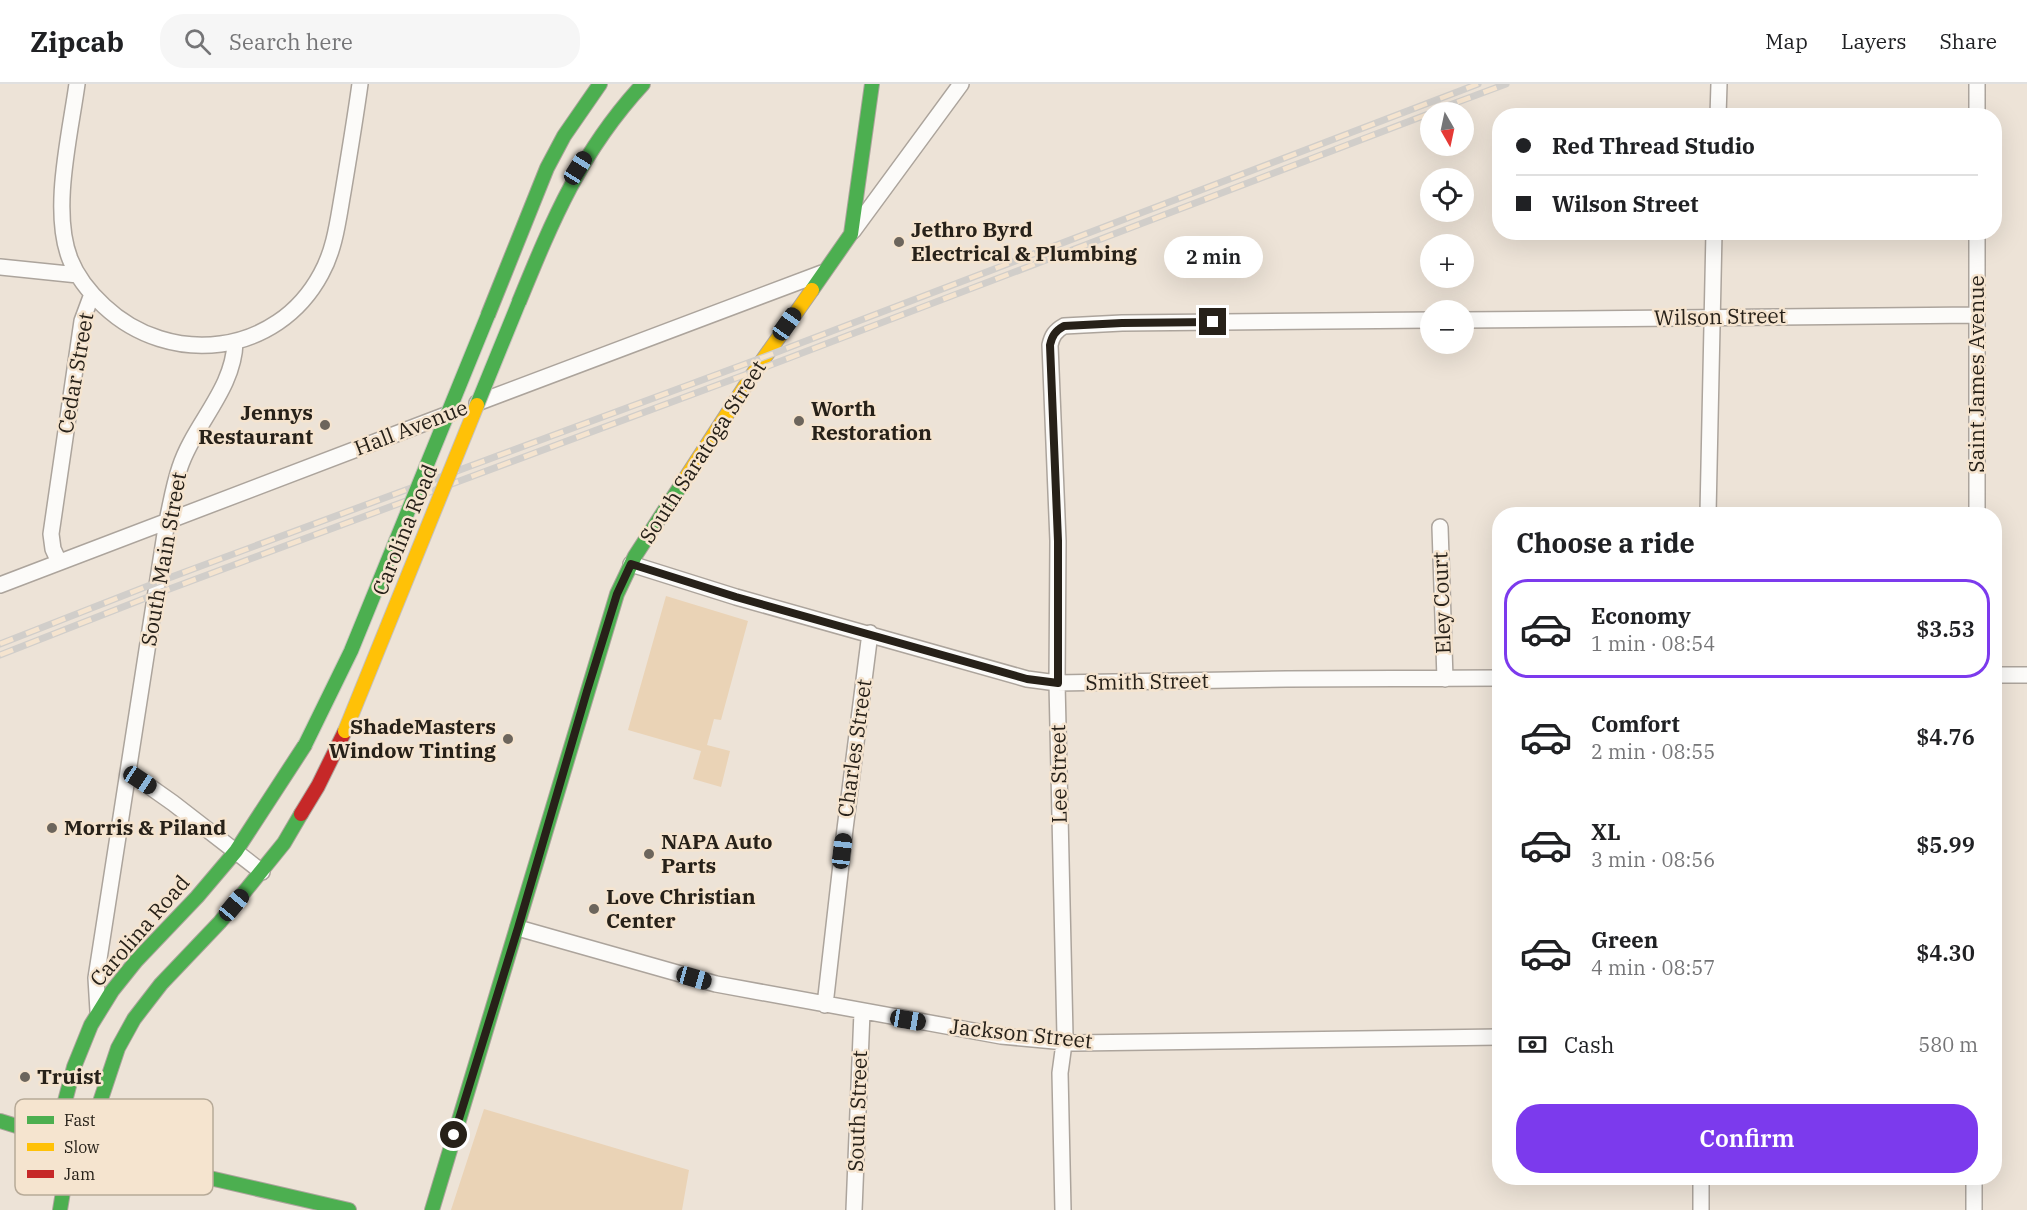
<!DOCTYPE html>
<meta charset="utf-8">
<style>
:root{--surface:#fff;--page:#f6f6f6;--text:#202124;--muted:#757577;--line:#e0e0e0;--accent:#7c3aed}
body{margin:0;font-family:"IBM Plex Serif",serif;background:var(--page);color:var(--text);height:100vh;display:flex;flex-direction:column;font-size:22px;white-space:nowrap}
*{box-sizing:border-box;margin:0}
p{font-size:20px;color:var(--muted)}
.icon{flex:none;width:33px;height:33px;fill:none;stroke:currentColor;stroke-width:2;stroke-linecap:round;stroke-linejoin:round}
.map{position:relative;flex:1;overflow:hidden}
.details{position:absolute;left:1492px;top:423px;width:510px;height:678px;display:flex;flex-direction:column;background:var(--surface);border-radius:24px;box-shadow:0 6px 24px #0002}
.details>*{flex:none}
.banner{position:absolute;left:1492px;top:24px;width:510px;height:132px;border-radius:24px;box-shadow:0 6px 24px #0002;display:grid;align-content:center;height:132px;padding:0 24px;background:var(--surface)}
.needle{width:39px;rotate:171deg}
.controls{position:absolute;left:1420px;top:18px;display:grid;gap:12px}
.controls a{display:grid;place-items:center;width:54px;height:54px;border-radius:50%;background:var(--surface);box-shadow:0 6px 24px #0002;font-size:30px}
.end{position:absolute;width:27px;height:27px;margin:-14px;border:8px solid #272119;background:#fff;box-shadow:0 0 0 3px #fff}
.from{border-radius:50%}
.bubble{position:absolute;height:42px;border-radius:21px;background:var(--surface);box-shadow:0 6px 24px #0002;font-size:20px;font-weight:600;line-height:42px;text-align:center}
.car{position:absolute;width:18px;height:36px;margin:-18px -9px;border-radius:8px;box-shadow:0 0 4px 2px #0007;background:linear-gradient(#222 24%,#8ab4d8 0 40%,#222 0 76%,#8ab4d8 0 86%,#222 0)}
.banner b{display:flex;align-items:center;gap:21px;height:57px;font-size:22px}
.banner b+b{border-top:2px solid var(--line)}
.banner i{width:15px;height:15px;background:var(--text)}
ul{padding:0;list-style:none}
li{display:flex;align-items:center;gap:18px;height:99px;margin:0 12px 9px;padding:0 12px;border:3px solid transparent;border-radius:24px}
li div{flex:1}
li b{display:block;font-size:22px}
li em{font-style:normal;font-weight:600}
li.active{border-color:var(--accent)}
li>.icon{width:54px;height:54px;stroke-width:1.5}
h2{padding:0 24px;font-size:27px;line-height:72px}
.pay{display:flex;align-items:center;gap:15px;height:66px;padding:0 24px;font-size:22px}
.pay p{margin-inline-start:auto}
.button{display:flex;gap:12px;margin-top:auto;padding:12px 24px}
.button a{flex:1;height:69px;border-radius:24px;background:var(--accent);color:#fff;font-size:24px;font-weight:600;line-height:69px;text-align:center}
header{display:flex;align-items:center;gap:36px;box-sizing:border-box;height:84px;padding:0 30px;background:var(--surface);border-bottom:2px solid var(--line)}
header strong{font-size:28px}
nav{display:flex;gap:33px;margin-inline-start:auto;font-size:21px}
.search{width:420px;height:54px;background:var(--page);display:flex;align-items:center;gap:15px;box-sizing:border-box;padding:0 21px;border-radius:24px;color:var(--muted);font-size:22px}
.map>svg:first-child{display:block}
</style>
<header>
<strong>Zipcab</strong>
<div class="search"><svg class="icon" aria-label="search" viewBox="0 0 24 24"><circle cx="10" cy="10" r="6"/><path d="M15 15l6 6"/></svg>Search here</div>
<nav><a>Map</a><a>Layers</a><a>Share</a></nav>
</header>
<div class="map">
<svg width="2027" height="1126" viewBox="0 0 2027 1126">
<rect width="100%" height="100%" fill="#ede3d7"/>
<!-- green -->
<path fill="#ead3b6" d="M 666,512 L 748,537 L 721,636 L 714,635 L 707,661 L 730,667 L 721,703 L 693,695 L 701,667 L 628,646 Z
M 484,1025 L 689,1086 L 682,1126 L 451,1126 Z"/>
<g fill="none" stroke-linecap="round" stroke-linejoin="round">
<!-- street casing -->
<g stroke="#aca49c" stroke-width="18">
<path id="street" d="M 77,0 C 70,51 51,127 70,175 C 77,193 90,209 104,222 C 170,284 277,272 321,190 C 335,165 338,136 343,108 C 349,72 355,36 360,0
M 1718,32 L 1719,0
M 1977,32 L 1977,0
M 853,147 L 961,0
M 1977,148 L 1977,430
M 0,183 L 78,191
M 1464,236 L 1977,231
M 477,319 L 822,189
M 1708,430 L 1714,148
M 1440,443 L 1445,595
M 59,478 L 53,465 L 51,450 L 82,237 L 92,210
M 631,480 L 736,513 L 1027,595 L 1057,599 L 1287,595 L 1500,594
M 0,501 L 451,329
M 1995,591 L 2027,591
M 129,688 L 173,719 L 262,788
M 518,844 L 716,900 L 1001,952 L 1076,959 L 1500,953
M 825,921 L 845,745 L 870,549
M 98,927 L 96,894 L 167,437 C 171,419 174,400 180,383 C 194,340 234,305 235,258
M 1701,1094 L 1701,1126
M 854,1126 L 862,928
M 1063,1126 L 1060,989 L 1065,952 L 1057,599 L 1058,457 L 1050,261 C 1052,252 1055,247 1064,242 L 1122,239 L 1431,236
M 1974,1126 L 1974,1094"/>
</g>
<!-- fast casing -->
<g stroke="#aca49c" stroke-width="16">
<path id="fast" d="M 812,206 L 851,150 L 872,0
M 519,218 C 553,135 581,67 643,0
M 488,231 L 547,84 L 564,52 L 600,0
M 0,1037 L 114,1072 L 349,1126
M 71,1059 L 97,1027 L 118,964 L 134,935 L 161,900 L 220,838 L 284,759 L 301,730
M 60,1126 L 71,1059 L 64,1021 L 74,983 L 91,941 L 112,907 L 136,877 L 197,813 L 236,767 L 305,661
M 432,1126 L 617,510 L 635,472 L 683,398"/>
</g>
<!-- slow casing -->
<g stroke="#aca49c" stroke-width="16">
<path id="slow" d="M 683,398 L 755,287 L 812,206"/>
</g>
<!-- jam casing -->
<g stroke="#aca49c" stroke-width="16">
<path id="jam" d="M 301,730 L 318,702 L 345,647"/>
</g>
<!-- street -->
<use href="#street" stroke="#fcfbf9" stroke-width="15"/>
<!-- fast -->
<use href="#fast" stroke="#4caf50" stroke-width="14"/>
<!-- slow -->
<use href="#slow" stroke="#ffc107" stroke-width="14"/>
<!-- jam -->
<use href="#jam" stroke="#c62828" stroke-width="14"/>
<!-- rail casing -->
<g stroke="#d1ceca" stroke-width="7">
<path id="rail" d="M 1431,28 L 1506,0
M 0,560 L 158,498 L 764,273 L 1478,0
M 0,571 L 156,510 L 755,287 L 1431,29"/>
</g>
<!-- rail -->
<use href="#rail" stroke="#f5e4cf" stroke-width="4.5" stroke-dasharray="14" stroke-linecap="butt"/>
<!-- fast-bridge casing -->
<g stroke="#c5c0ba" stroke-width="16" stroke-linecap="butt">
<path id="fast-bridge" d="M 477,321 L 519,218
M 305,661 L 351,567 L 488,231"/>
</g>
<!-- slow-bridge casing -->
<g stroke="#c5c0ba" stroke-width="16" stroke-linecap="butt">
<path id="slow-bridge" d="M 345,647 L 477,321"/>
</g>
<!-- fast-bridge -->
<use href="#fast-bridge" stroke="#4caf50" stroke-width="14"/>
<!-- slow-bridge -->
<use href="#slow-bridge" stroke="#ffc107" stroke-width="14"/>
</g>
<g fill="none" stroke-linecap="round" stroke-linejoin="round">
<!-- route -->
<path stroke="#272119" stroke-width="8" d="M 454,1051 L 518,844 L 587,607 L 617,510 L 631,480 L 736,513 L 1027,595 L 1058,599 L 1058,457 L 1050,261 C 1052,252 1055,247 1064,242 L 1122,239 L 1213,238"/>
</g>
<!-- markers -->
<g fill="#6c655c" stroke="#f5e4cf" stroke-width="2">
<circle cx="899" cy="158" r="6"/>
<circle cx="799" cy="337" r="6"/>
<circle cx="325" cy="341" r="6"/>
<circle cx="508" cy="655" r="6"/>
<circle cx="52" cy="744" r="6"/>
<circle cx="649" cy="770" r="6"/>
<circle cx="594" cy="825" r="6"/>
<circle cx="25" cy="993" r="6"/>
</g>
<g text-anchor="middle" stroke-width="5" stroke-linejoin="round" paint-order="stroke">
<!-- poi labels -->
<g font-size="21" font-weight="bold" fill="#272119" stroke="#f5e4cf" text-anchor="start">
<text x="911" y="153">Jethro Byrd<tspan x="911" dy="24">Electrical &amp; Plumbing</tspan></text>
<text x="811" y="332">Worth<tspan x="811" dy="24">Restoration</tspan></text>
<text x="313" y="336" text-anchor="end">Jennys<tspan x="313" dy="24">Restaurant</tspan></text>
<text x="496" y="650" text-anchor="end">ShadeMasters<tspan x="496" dy="24">Window Tinting</tspan></text>
<text x="64" y="751">Morris &amp; Piland</text>
<text x="661" y="765">NAPA Auto<tspan x="661" dy="24">Parts</tspan></text>
<text x="606" y="820">Love Christian<tspan x="606" dy="24">Center</tspan></text>
<text x="37" y="1000">Truist</text>
</g>
<!-- street labels -->
<g font-size="21" fill="#272119" stroke="#f5e4cf">
<text transform="translate(1720 233) rotate(-1)" y="7">Wilson Street</text>
<text transform="translate(76 289) rotate(-80)" y="7">Cedar Street</text>
<text transform="translate(1977 290) rotate(-90)" y="7">Saint James Avenue</text>
<text transform="translate(411 344) rotate(-21)" y="7">Hall Avenue</text>
<text transform="translate(703 368) rotate(-57)" y="7">South Saratoga Street</text>
<text transform="translate(405 446) rotate(-68)" y="7">Carolina Road</text>
<text transform="translate(164 475) rotate(-80)" y="7">South Main Street</text>
<text transform="translate(1442 519) rotate(-92)" y="7">Eley Court</text>
<text transform="translate(1147 598) rotate(-1)" y="7">Smith Street</text>
<text transform="translate(855 664) rotate(-82)" y="7">Charles Street</text>
<text transform="translate(1059 690) rotate(-91)" y="7">Lee Street</text>
<text transform="translate(140 847) rotate(-49)" y="7">Carolina Road</text>
<text transform="translate(1021 950) rotate(6)" y="7">Jackson Street</text>
<text transform="translate(858 1027) rotate(-88)" y="7">South Street</text>
</g>
</g>
<!-- legend -->
<rect x="15" y="1015" width="198" height="96" rx="9" fill="#f5e4cf" stroke="#b7aa98" stroke-width="1.5"/>
<rect x="27" y="1032" width="27" height="8" fill="#4caf50"/>
<rect x="27" y="1059" width="27" height="8" fill="#ffc107"/>
<rect x="27" y="1086" width="27" height="8" fill="#c62828"/>
<g font-size="16" fill="#272119">
<text x="64" y="1042">Fast</text>
<text x="64" y="1069">Slow</text>
<text x="64" y="1096">Jam</text>
</g>
</svg>
<div class="controls">
<a><svg class="needle" viewBox="-14 -14 28 28"><path d="M0-13l5 13h-10z" fill="#e53935"/><path d="M0 13l5-13h-10z" fill="#757577"/></svg></a>
<a><svg class="icon" aria-label="locate" viewBox="0 0 24 24"><circle cx="12" cy="12" r="6"/><path d="M12 2v4M12 18v4M2 12h4M18 12h4"/></svg></a>
<a>+</a>
<a>−</a>
</div>
<i class="end from" style="left:454px;top:1051px"></i>
<i class="end" style="left:1213px;top:238px"></i>
<div class="bubble" style="left:1164px;top:152px;width:99px">2 min</div>
<i class="car" style="left:578px;top:84px;rotate:32deg"></i>
<i class="car" style="left:787px;top:240px;rotate:35deg"></i>
<i class="car" style="left:140px;top:696px;rotate:123deg"></i>
<i class="car" style="left:842px;top:767px;rotate:7deg"></i>
<i class="car" style="left:234px;top:821px;rotate:40deg"></i>
<i class="car" style="left:694px;top:894px;rotate:106deg"></i>
<i class="car" style="left:908px;top:936px;rotate:100deg"></i>
<div class="banner">
<b><i class="from"></i>Red Thread Studio</b>
<b><i></i>Wilson Street</b>
</div>
<section class="details">
<h2>Choose a ride</h2>
<ul>
<li class="active"><svg class="icon" aria-label="car" viewBox="0 0 24 24"><path d="M5 17H2v-5l4-1 3-4h7l3 4 3 1v5h-3M9 17h6M6 11h13"/><circle cx="7" cy="17" r="2"/><circle cx="17" cy="17" r="2"/></svg><div><b>Economy</b><p>1 min · 08:54</p></div><em>$3.53</em></li>
<li><svg class="icon" aria-label="car" viewBox="0 0 24 24"><path d="M5 17H2v-5l4-1 3-4h7l3 4 3 1v5h-3M9 17h6M6 11h13"/><circle cx="7" cy="17" r="2"/><circle cx="17" cy="17" r="2"/></svg><div><b>Comfort</b><p>2 min · 08:55</p></div><em>$4.76</em></li>
<li><svg class="icon" aria-label="car" viewBox="0 0 24 24"><path d="M5 17H2v-5l4-1 3-4h7l3 4 3 1v5h-3M9 17h6M6 11h13"/><circle cx="7" cy="17" r="2"/><circle cx="17" cy="17" r="2"/></svg><div><b>XL</b><p>3 min · 08:56</p></div><em>$5.99</em></li>
<li><svg class="icon" aria-label="car" viewBox="0 0 24 24"><path d="M5 17H2v-5l4-1 3-4h7l3 4 3 1v5h-3M9 17h6M6 11h13"/><circle cx="7" cy="17" r="2"/><circle cx="17" cy="17" r="2"/></svg><div><b>Green</b><p>4 min · 08:57</p></div><em>$4.30</em></li>
</ul>
<div class="pay"><svg class="icon" aria-label="cash" viewBox="0 0 24 24"><path d="M3 7h18v10H3z"/><circle cx="12" cy="12" r="2"/></svg>Cash<p>580 m</p></div>
<div class="button"><a>Confirm</a></div>
</section>
</div>
